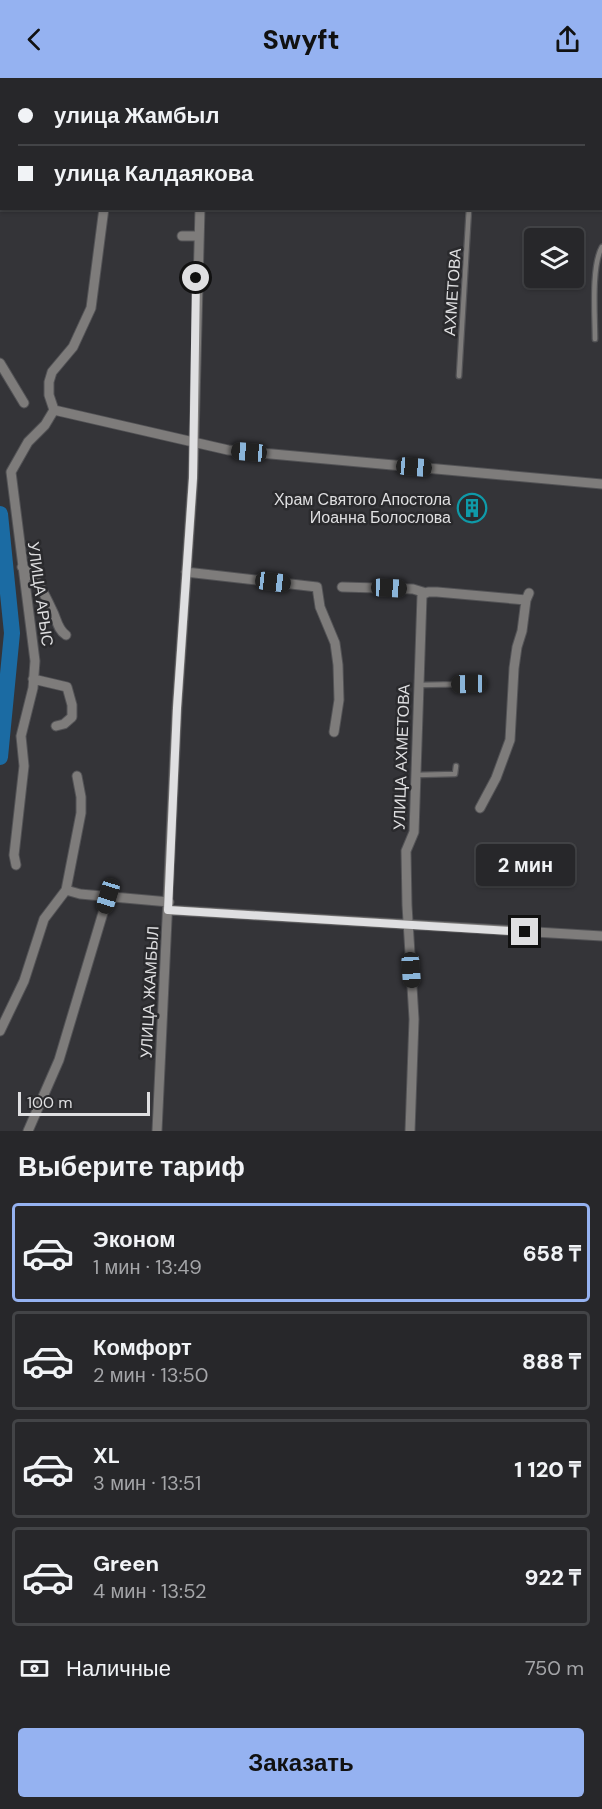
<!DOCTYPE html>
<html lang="ru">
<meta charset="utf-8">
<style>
:root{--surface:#27272a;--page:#333336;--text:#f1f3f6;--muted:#a4a5a8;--line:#434447;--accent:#95b2f1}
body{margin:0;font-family:"DM Sans",sans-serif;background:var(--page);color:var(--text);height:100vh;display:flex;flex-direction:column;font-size:22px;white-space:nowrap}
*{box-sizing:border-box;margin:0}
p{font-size:20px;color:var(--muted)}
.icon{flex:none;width:33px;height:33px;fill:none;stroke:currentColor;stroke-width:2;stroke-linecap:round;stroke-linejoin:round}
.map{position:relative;height:1053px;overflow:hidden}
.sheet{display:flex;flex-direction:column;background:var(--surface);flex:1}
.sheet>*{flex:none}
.guide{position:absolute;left:0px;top:0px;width:603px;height:132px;box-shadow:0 2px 4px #0004,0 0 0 2px var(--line);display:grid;align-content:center;height:132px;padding:0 18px;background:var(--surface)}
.controls{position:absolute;left:524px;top:150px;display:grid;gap:12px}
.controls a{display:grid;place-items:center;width:60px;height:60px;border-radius:6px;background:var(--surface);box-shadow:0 2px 4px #0004,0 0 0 2px var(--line);font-size:30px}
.scale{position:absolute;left:18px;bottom:15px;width:132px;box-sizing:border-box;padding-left:6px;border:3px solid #dfdfe1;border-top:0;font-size:16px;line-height:21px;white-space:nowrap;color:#dfdfe1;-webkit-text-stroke:4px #2a2a2d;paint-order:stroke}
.end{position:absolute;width:27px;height:27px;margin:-14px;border:8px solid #dfdfe1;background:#111;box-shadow:0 0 0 3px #111}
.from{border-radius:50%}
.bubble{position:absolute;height:42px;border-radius:6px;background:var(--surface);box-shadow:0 2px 4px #0004,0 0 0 2px var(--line);font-size:20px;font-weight:800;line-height:42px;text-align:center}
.car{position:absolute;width:18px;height:36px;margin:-18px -9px;border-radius:8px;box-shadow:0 0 4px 2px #0007;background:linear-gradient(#222 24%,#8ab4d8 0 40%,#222 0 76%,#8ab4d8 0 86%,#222 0)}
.guide b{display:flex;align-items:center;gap:21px;height:57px;font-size:22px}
.guide b+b{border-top:2px solid var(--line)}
.guide i{width:15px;height:15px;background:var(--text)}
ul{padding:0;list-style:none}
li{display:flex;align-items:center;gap:18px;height:99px;margin:0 12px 9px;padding:0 6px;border:3px solid var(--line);border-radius:6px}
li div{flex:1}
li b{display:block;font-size:22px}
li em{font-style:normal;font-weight:800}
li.current{border-color:var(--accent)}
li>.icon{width:54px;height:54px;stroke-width:1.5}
h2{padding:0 18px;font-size:27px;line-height:72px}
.pay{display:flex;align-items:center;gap:15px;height:66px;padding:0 18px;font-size:22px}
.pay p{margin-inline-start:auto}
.cta{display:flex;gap:12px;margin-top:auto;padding:12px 18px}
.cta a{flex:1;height:69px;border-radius:6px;background:var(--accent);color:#111;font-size:24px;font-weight:800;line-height:69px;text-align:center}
header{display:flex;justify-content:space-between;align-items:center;height:78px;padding:0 18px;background:var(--accent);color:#111;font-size:27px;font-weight:800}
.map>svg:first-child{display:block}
</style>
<header><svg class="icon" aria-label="back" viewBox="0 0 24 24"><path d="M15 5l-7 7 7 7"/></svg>Swyft<svg class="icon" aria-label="share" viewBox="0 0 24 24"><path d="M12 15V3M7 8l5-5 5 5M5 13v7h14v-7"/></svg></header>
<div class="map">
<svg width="602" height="1053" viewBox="0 0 602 1053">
<rect width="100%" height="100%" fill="#343438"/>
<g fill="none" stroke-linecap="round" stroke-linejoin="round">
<!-- river -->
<path stroke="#1b6ba3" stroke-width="16" d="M 0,436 L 12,555 L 0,679"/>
<!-- service casing -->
<g stroke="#535356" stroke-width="7">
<path id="service" d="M 478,2 L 478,0
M 595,261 C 595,238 591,188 602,169
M 459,298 L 469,130
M 419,607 L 469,606
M 416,697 L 455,696 L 456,688"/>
</g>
<!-- minor casing -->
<g stroke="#535356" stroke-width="11">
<path id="minor" d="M 30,2 L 31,0
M 115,2 L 115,0
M 205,2 L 205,0
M 0,59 L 2,57
M 182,158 L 198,158
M 0,285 L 24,325
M 54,332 L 49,317 L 49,304 L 52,294 L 73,269 L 91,230 L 104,130
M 22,489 C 36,498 45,517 52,532 C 57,541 57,551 66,557
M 186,494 L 317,509 L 320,529 L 335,565 L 338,587 L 339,622 L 334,654
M 342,509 L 413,511 L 426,515
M 33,601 L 67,609 L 72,627 L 72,639 L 64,646 L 56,648
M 480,730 L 496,700 L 510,662 L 514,590 L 517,569 L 522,553 L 526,522 L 529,515
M 16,787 L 14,777 L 24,688 L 21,658 L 33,610 L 35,583 L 11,394 L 28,364 L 45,347 L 54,332 L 228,372 L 602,406
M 66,812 L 80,816 L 169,824
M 168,832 L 602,858
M 0,953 L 24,903 L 44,841 L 66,812 L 81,735 L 81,719 L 77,698
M 28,1053 L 59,982 L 108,818
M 157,1053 L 177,630 L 193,400 L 200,130
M 410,1053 L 414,941 L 407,827 L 406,773 L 414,754 L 422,517 L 428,514 L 437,514 L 526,522"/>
</g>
<!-- service -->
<use href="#service" stroke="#7e7c7b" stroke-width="4.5"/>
<!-- minor -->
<use href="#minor" stroke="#7e7c7b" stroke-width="9"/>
</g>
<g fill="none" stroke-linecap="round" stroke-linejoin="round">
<!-- route -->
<path stroke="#dfdfe1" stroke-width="8" d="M 196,200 L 193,400 L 177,630 L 168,832 L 525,854"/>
</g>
<!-- icons -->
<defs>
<g id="building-ring" transform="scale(1.5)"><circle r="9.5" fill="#2a2a2d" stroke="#0f9aa8" stroke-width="1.5"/><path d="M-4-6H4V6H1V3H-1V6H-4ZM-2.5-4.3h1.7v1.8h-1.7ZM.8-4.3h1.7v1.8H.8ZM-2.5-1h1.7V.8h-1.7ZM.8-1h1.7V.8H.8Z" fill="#0f9aa8"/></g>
</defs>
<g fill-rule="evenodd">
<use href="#building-ring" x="472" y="430"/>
</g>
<g text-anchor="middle" stroke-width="5" stroke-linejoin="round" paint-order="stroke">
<!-- street labels -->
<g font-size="16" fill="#dfdfe1" stroke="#2a2a2d">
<text transform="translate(452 214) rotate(-86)" y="6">АХМЕТОВА</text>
<text transform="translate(41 516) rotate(82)" y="6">УЛИЦА АРЫС</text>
<text transform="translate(401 679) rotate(-88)" y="6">УЛИЦА АХМЕТОВА</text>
<text transform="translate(149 914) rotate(-87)" y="6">УЛИЦА ЖАМБЫЛ</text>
</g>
<!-- poi labels -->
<g font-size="16" fill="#dfdfe1" stroke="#2a2a2d" text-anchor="end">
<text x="451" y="427">Храм Святого Апостола<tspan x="451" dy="18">Иоанна Болослова</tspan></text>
</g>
</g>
</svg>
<div class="controls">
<a><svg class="icon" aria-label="layers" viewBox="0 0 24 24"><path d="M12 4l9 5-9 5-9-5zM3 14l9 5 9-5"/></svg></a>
</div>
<div class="scale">100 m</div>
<i class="end from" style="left:196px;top:200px"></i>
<i class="end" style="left:525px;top:854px"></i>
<div class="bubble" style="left:476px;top:766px;width:99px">2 мин</div>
<i class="car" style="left:249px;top:374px;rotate:275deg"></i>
<i class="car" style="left:414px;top:389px;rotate:95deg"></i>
<i class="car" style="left:273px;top:504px;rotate:97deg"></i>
<i class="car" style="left:389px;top:510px;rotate:93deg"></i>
<i class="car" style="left:469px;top:606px;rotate:269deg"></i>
<i class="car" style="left:108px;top:818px;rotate:197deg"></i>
<i class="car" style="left:411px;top:892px;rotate:176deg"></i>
<div class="guide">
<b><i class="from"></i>улица Жамбыл</b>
<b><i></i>улица Калдаякова</b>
</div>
</div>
<section class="sheet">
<h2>Выберите тариф</h2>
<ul>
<li class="current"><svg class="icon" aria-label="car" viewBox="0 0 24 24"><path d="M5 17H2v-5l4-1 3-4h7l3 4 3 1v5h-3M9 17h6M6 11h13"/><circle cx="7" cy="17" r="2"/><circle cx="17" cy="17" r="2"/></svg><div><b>Эконом</b><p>1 мин · 13:49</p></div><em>658 ₸</em></li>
<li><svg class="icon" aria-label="car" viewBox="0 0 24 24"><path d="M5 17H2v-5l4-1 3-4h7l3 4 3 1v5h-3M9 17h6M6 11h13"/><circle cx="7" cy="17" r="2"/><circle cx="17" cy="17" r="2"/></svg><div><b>Комфорт</b><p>2 мин · 13:50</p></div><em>888 ₸</em></li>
<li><svg class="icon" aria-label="car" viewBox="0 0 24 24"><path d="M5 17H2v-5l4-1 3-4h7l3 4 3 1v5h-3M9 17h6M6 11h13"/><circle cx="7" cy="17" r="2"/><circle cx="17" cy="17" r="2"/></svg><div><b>XL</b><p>3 мин · 13:51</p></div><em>1 120 ₸</em></li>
<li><svg class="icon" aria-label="car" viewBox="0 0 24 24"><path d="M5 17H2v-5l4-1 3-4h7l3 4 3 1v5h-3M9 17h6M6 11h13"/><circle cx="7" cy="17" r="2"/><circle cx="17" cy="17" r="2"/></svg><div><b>Green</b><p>4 мин · 13:52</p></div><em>922 ₸</em></li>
</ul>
<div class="pay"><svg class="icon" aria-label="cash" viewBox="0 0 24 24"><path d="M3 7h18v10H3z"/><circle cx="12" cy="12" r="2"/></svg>Наличные<p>750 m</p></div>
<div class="cta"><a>Заказать</a></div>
</section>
